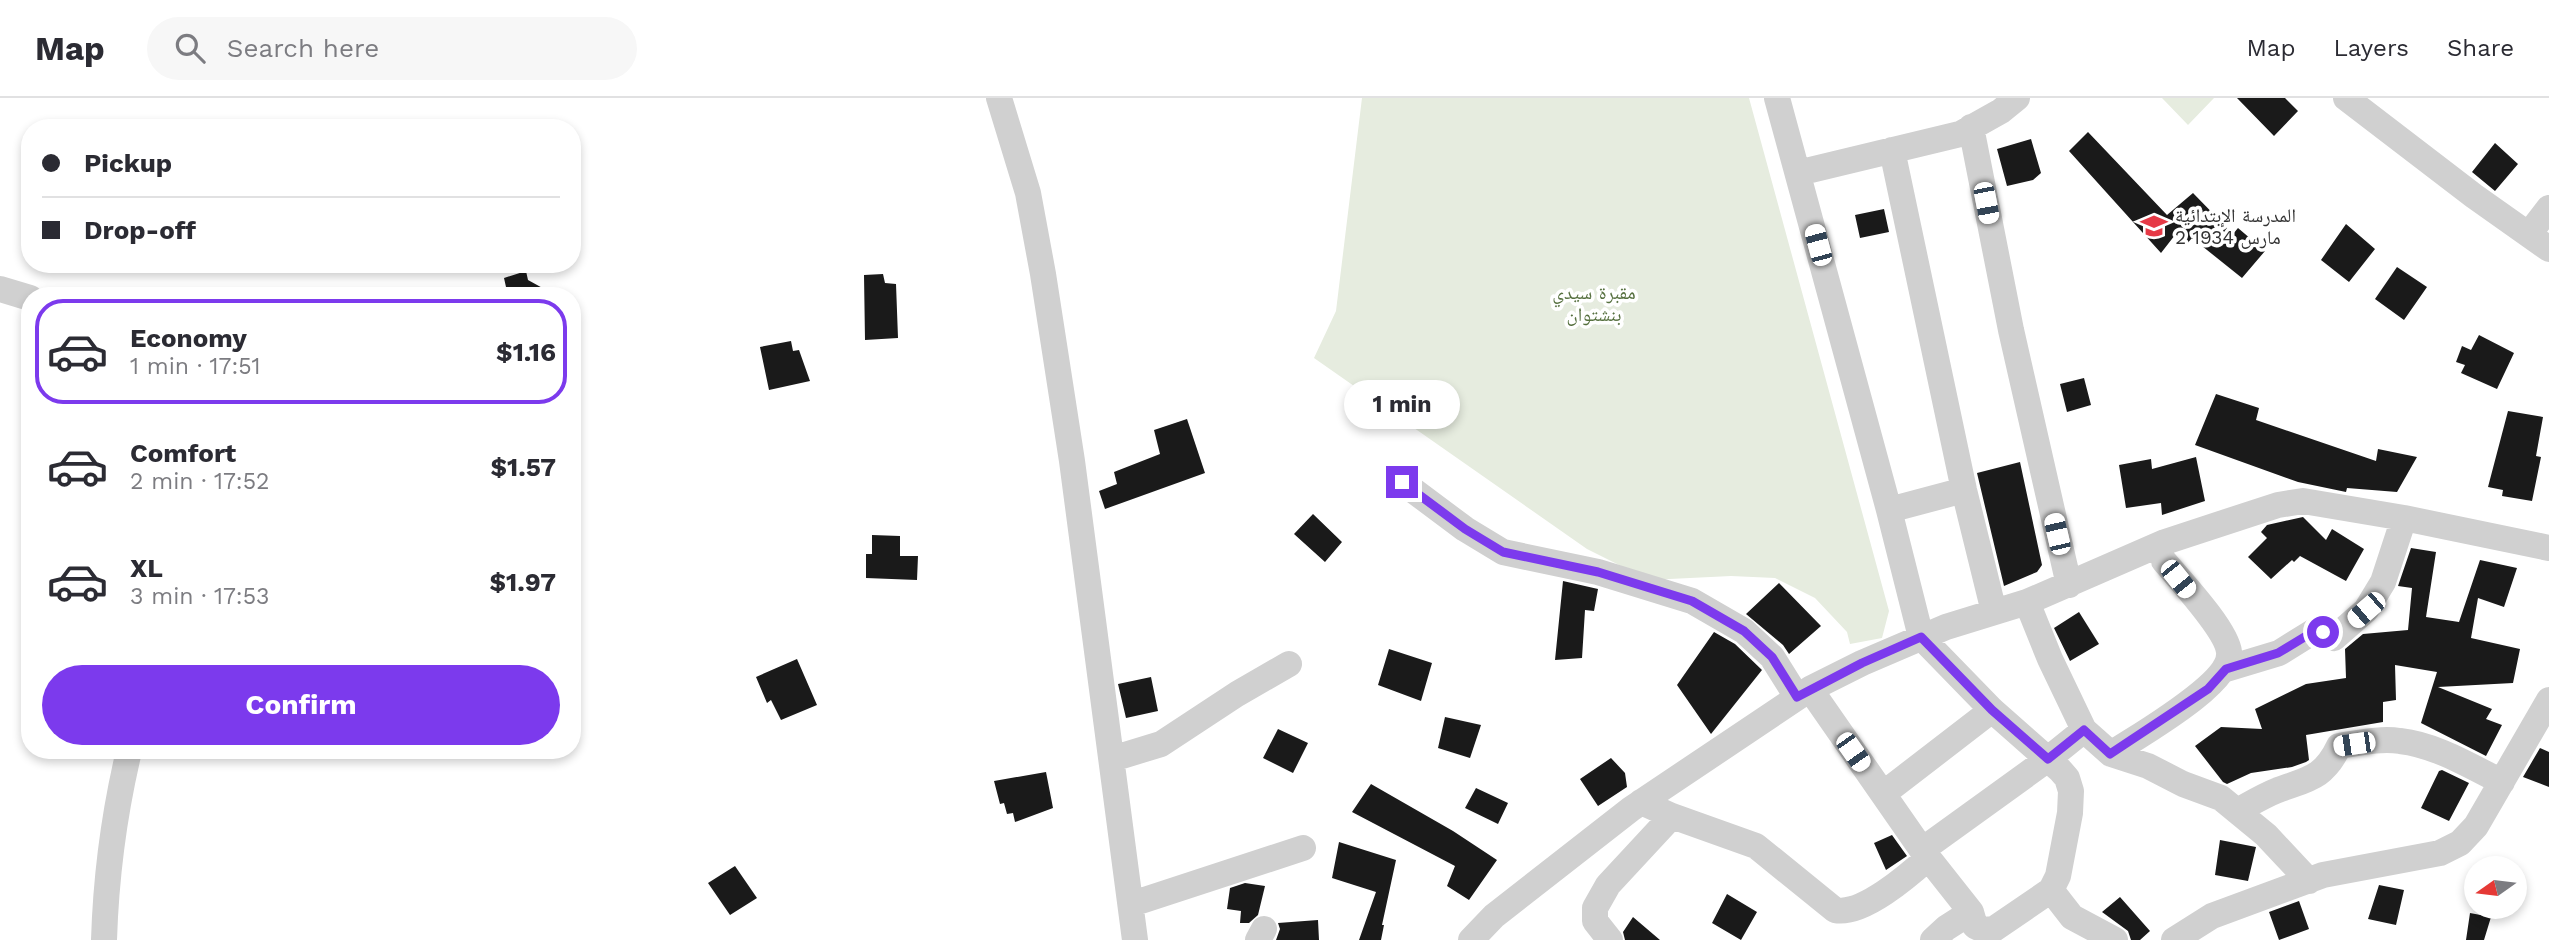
<!DOCTYPE html>
<meta charset="utf-8">
<style>
:root{--surface:#fff;--page:#f7f7f7;--text:#2b2b33;--muted:#7c7c81;--line:#e1e1e2;--accent:#7c3aed}
body{margin:0;font-family:"Work Sans","Noto Naskh Arabic",sans-serif;background:var(--page);color:var(--text);height:100vh;display:flex;flex-direction:column;font-size:26px;white-space:nowrap}
*{box-sizing:border-box;margin:0}
p{font-size:23px;color:var(--muted)}
.icon{flex:none;width:38px;height:38px;fill:none;stroke:currentColor;stroke-width:2;stroke-linecap:round;stroke-linejoin:round}
.map{position:relative;flex:1;overflow:hidden}
.side{position:absolute;left:21px;top:189px;width:560px;height:472px;display:flex;flex-direction:column;background:var(--surface);border-radius:28px;box-shadow:0 4px 10px #0003}
.side>*{flex:none}
.top-card{position:absolute;left:21px;top:21px;width:560px;height:154px;border-radius:28px;box-shadow:0 4px 10px #0003;display:grid;align-content:center;height:154px;padding:0 21px;background:var(--surface)}
.needle{width:46px;rotate:256deg}
.fabs{position:absolute;left:2464px;top:758px;display:grid;gap:14px}
.fabs a{display:grid;place-items:center;width:63px;height:63px;border-radius:50%;background:var(--surface);box-shadow:0 4px 10px #0003;font-size:35px}
.end{position:absolute;width:32px;height:32px;margin:-16px;border:9px solid #7c3aed;background:#fff;box-shadow:0 0 0 4px #fff}
.from{border-radius:50%}
.bubble{position:absolute;height:49px;border-radius:24px;background:var(--surface);box-shadow:0 4px 10px #0003;font-size:23px;font-weight:700;line-height:49px;text-align:center}
.car{position:absolute;width:21px;height:42px;margin:-21px -10px;border-radius:9px;box-shadow:0 0 5px 2px #0007;background:linear-gradient(#fff 24%,#345 0 40%,#fff 0 76%,#345 0 86%,#fff 0)}
.top-card b{display:flex;align-items:center;gap:24px;height:66px;font-size:26px}
.top-card b+b{border-top:2px solid var(--line)}
.top-card i{width:18px;height:18px;background:var(--text)}
ul{padding:12px 0 0;list-style:none}
li{display:flex;align-items:center;gap:21px;height:105px;margin:0 14px 10px;padding:0 7px;border:4px solid transparent;border-radius:28px}
li div{flex:1}
li b{display:block;font-size:26px}
li em{font-style:normal;font-weight:700}
li.on{border-color:var(--accent)}
li>.icon{width:63px;height:63px;stroke-width:1.5}
.primary-button{display:flex;gap:14px;margin-top:auto;padding:14px 21px}
.primary-button a{flex:1;height:80px;border-radius:42px;background:var(--accent);color:#fff;font-size:28px;font-weight:700;line-height:80px;text-align:center}
header{display:flex;align-items:center;gap:42px;box-sizing:border-box;height:98px;padding:0 35px;background:var(--surface);border-bottom:2px solid var(--line)}
header strong{font-size:33px}
nav{display:flex;gap:38px;margin-inline-start:auto;font-size:24px}
.search{width:490px;height:63px;background:var(--page);display:flex;align-items:center;gap:18px;box-sizing:border-box;padding:0 24px;border-radius:38px;color:var(--muted);font-size:26px}
.map>svg:first-child{display:block}
</style>
<header>
<strong>Map</strong>
<div class="search"><svg class="icon" aria-label="search" viewBox="0 0 24 24"><circle cx="10" cy="10" r="6"/><path d="M15 15l6 6"/></svg>Search here</div>
<nav><a>Map</a><a>Layers</a><a>Share</a></nav>
</header>
<div class="map">
<svg width="2549" height="842" viewBox="0 0 2549 842">
<rect width="100%" height="100%" fill="#fff"/>
<!-- green -->
<path fill="#e6ecdf" d="M 1362,0 L 1749,0 L 1889,513 L 1882,540 L 1850,546 L 1847,534 L 1815,500 L 1775,480 L 1731,478 L 1649,482 L 1587,451 L 1314,260 L 1336,213 Z
M 2162,0 L 2214,0 L 2188,27 Z"/>
<!-- building -->
<path fill="#1a1a1a" d="M 2237,0 L 2285,0 L 2298,13 L 2274,38 Z
M 2088,34 L 2167,117 L 2193,95 L 2233,136 L 2238,130 L 2265,153 L 2242,180 L 2192,140 L 2184,149 L 2175,137 L 2161,155 L 2069,53 Z
M 2031,41 L 2041,75 L 2033,82 L 2007,88 L 1997,51 Z
M 2495,45 L 2518,66 L 2495,93 L 2472,74 Z
M 1884,111 L 1889,134 L 1860,140 L 1855,117 Z
M 2346,126 L 2375,151 L 2349,184 L 2321,162 Z
M 2397,169 L 2427,189 L 2404,222 L 2375,201 Z
M 526,173 L 528,182 L 557,198 L 508,198 L 504,180 Z
M 883,176 L 885,185 L 896,186 L 898,240 L 865,242 L 864,177 Z
M 2479,237 L 2514,255 L 2497,291 L 2461,275 L 2465,267 L 2456,264 L 2462,248 L 2471,252 Z
M 791,243 L 793,253 L 799,252 L 810,283 L 769,292 L 760,249 Z
M 2084,280 L 2091,307 L 2067,314 L 2060,286 Z
M 2216,296 L 2259,310 L 2256,322 L 2376,363 L 2378,351 L 2417,359 L 2397,394 L 2347,390 L 2346,394 L 2298,384 L 2195,347 Z
M 2508,313 L 2543,319 L 2536,358 L 2541,359 L 2532,403 L 2502,398 L 2503,392 L 2488,389 Z
M 1187,321 L 1205,375 L 1105,411 L 1099,393 L 1117,386 L 1114,374 L 1160,356 L 1154,332 Z
M 2196,359 L 2205,403 L 2162,417 L 2161,405 L 2126,410 L 2119,367 L 2151,361 L 2152,371 Z
M 2020,364 L 2042,467 L 2037,474 L 2004,488 L 1977,375 Z
M 1313,416 L 1342,444 L 1325,464 L 1294,436 Z
M 2303,419 L 2326,442 L 2332,431 L 2364,451 L 2346,483 L 2300,458 L 2294,464 L 2292,462 L 2271,481 L 2248,459 L 2267,440 L 2261,434 L 2267,427 Z
M 872,437 L 900,438 L 900,458 L 918,458 L 917,482 L 866,480 L 866,456 L 872,456 Z
M 2411,450 L 2436,454 L 2426,519 L 2459,524 L 2480,462 L 2517,470 L 2504,509 L 2478,500 L 2471,540 L 2520,551 L 2513,585 L 2438,589 L 2492,611 L 2486,621 L 2502,627 L 2486,658 L 2421,625 L 2437,574 L 2395,567 L 2396,602 L 2383,604 L 2383,624 L 2306,637 L 2309,662 L 2306,664 L 2292,669 L 2251,675 L 2227,686 L 2223,684 L 2195,648 L 2221,629 L 2262,631 L 2255,611 L 2306,586 L 2346,580 L 2345,551 L 2363,536 L 2408,532 L 2412,490 L 2398,488 Z
M 1563,483 L 1598,491 L 1594,513 L 1585,512 L 1582,560 L 1555,562 Z
M 1779,485 L 1821,528 L 1789,556 L 1783,547 L 1746,516 Z
M 2079,514 L 2099,546 L 2070,563 L 2054,530 Z
M 1714,534 L 1735,546 L 1762,572 L 1711,636 L 1677,587 Z
M 1389,551 L 1432,565 L 1421,603 L 1378,587 Z
M 797,561 L 817,607 L 781,622 L 771,602 L 767,605 L 756,579 Z
M 1151,579 L 1158,613 L 1126,620 L 1118,586 Z
M 1445,619 L 1481,627 L 1470,660 L 1438,650 Z
M 1278,631 L 1308,645 L 1293,675 L 1263,660 Z
M 2540,650 L 2549,654 L 2549,689 L 2523,679 Z
M 1611,660 L 1625,675 L 1627,689 L 1598,708 L 1580,681 Z
M 2442,672 L 2469,685 L 2449,723 L 2421,710 L 2439,673 Z
M 1046,674 L 1053,710 L 1015,724 L 1013,715 L 1007,716 L 1004,705 L 1000,706 L 994,683 Z
M 1371,686 L 1453,733 L 1497,762 L 1469,802 L 1447,788 L 1455,768 L 1352,714 Z
M 1476,690 L 1508,705 L 1498,726 L 1465,710 Z
M 1892,737 L 1907,758 L 1886,772 L 1874,745 Z
M 2220,742 L 2256,749 L 2248,783 L 2215,777 Z
M 1339,744 L 1396,762 L 1382,827 L 1384,827 L 1381,842 L 1359,842 L 1376,794 L 1332,780 Z
M 735,768 L 757,800 L 730,817 L 708,785 Z
M 1245,785 L 1265,788 L 1258,817 L 1249,825 L 1240,825 L 1241,813 L 1227,811 L 1230,790 Z
M 2379,787 L 2404,792 L 2396,827 L 2368,821 Z
M 1727,796 L 1757,814 L 1741,842 L 1712,825 Z
M 2120,799 L 2150,833 L 2140,842 L 2131,842 L 2128,833 L 2102,814 Z
M 2299,803 L 2309,831 L 2279,842 L 2269,814 Z
M 2470,815 L 2491,819 L 2484,842 L 2466,842 Z
M 1633,819 L 1660,842 L 1625,842 L 1623,834 Z
M 1318,822 L 1319,842 L 1276,842 L 1280,831 L 1278,825 Z"/>
<g fill="none" stroke-linecap="round" stroke-linejoin="round">
<!-- minor -->
<path stroke="#d0d0d0" stroke-width="26" d="M 999,0 L 1028,95 L 1043,176 L 1072,363 L 1135,842
M 1777,0 L 1889,412 L 1921,539 L 1992,612 L 2060,672 L 2067,680 L 2071,693 L 2070,715 L 2058,778 L 2051,792 L 1994,831 L 1983,832 L 1975,828 L 1971,814 L 1946,830 L 1933,842
M 2346,0 L 2474,98 L 2549,151
M 1971,29 L 2011,232 L 2069,487
M 1892,52 L 1964,392 L 1994,514
M 1798,75 L 1960,36 L 2001,13 L 2017,0
M 2529,136 L 2549,110
M 0,191 L 30,200
M 1402,384 L 1465,431 L 1503,454 L 1598,474 L 1692,503 L 1744,533 L 1772,559 L 1797,599
M 1889,412 L 1964,392
M 2027,504 L 2050,561 L 2084,632 L 2111,656 C 2136,639 2232,586 2229,554 C 2227,532 2180,482 2164,463
M 2226,571 L 2279,555 L 2316,532 L 2334,540 L 2366,512 L 2383,484 L 2404,420
M 1810,591 L 1922,752 L 1971,814
M 2111,656 L 2148,668 L 2183,686 L 2221,700 L 2266,737 L 2309,783
M 1112,661 L 1161,646 L 1237,596 L 1289,566
M 1883,696 L 1992,612
M 1641,704 L 1672,718 L 1756,748 L 1835,812 C 1862,818 1909,777 1928,760
M 2237,713 C 2250,706 2263,698 2278,692 C 2308,681 2324,680 2339,648 C 2359,645 2380,640 2400,643 C 2436,647 2470,668 2502,684
M 1922,752 L 2048,661 L 2084,632
M 2051,792 L 2072,819 L 2115,842
M 1132,806 L 1303,750
M 104,842 C 106,777 114,716 129,653
M 1258,842 L 1264,831
M 1471,842 L 1494,818 L 1631,711 L 1810,591 L 1862,565 L 1946,529 L 2027,504 L 2165,444 L 2278,407 L 2303,403 L 2404,420 L 2549,450
M 1610,842 L 1595,823 L 1595,810 L 1608,787 L 1672,718
M 2174,842 L 2212,818 L 2323,777 L 2440,755 L 2460,745 L 2476,728 L 2549,602"/>
</g>
<g fill="none" stroke-linecap="round" stroke-linejoin="round">
<!-- route -->
<path stroke="#7c3aed" stroke-width="9" d="M 1402,384 L 1465,431 L 1503,454 L 1598,474 L 1692,503 L 1744,533 L 1772,559 L 1797,599 L 1862,565 L 1921,539 L 1992,612 L 2048,661 L 2084,632 L 2110,656 L 2208,591 L 2226,571 L 2278,555 L 2316,532 L 2323,534"/>
</g>
<!-- icons -->
<defs>
<g id="school-bare" transform="scale(2.1)"><path d="M0-5L7-2L0 1L-7-2ZM-4 1L0 2.5L4 1V4Q0 6-4 4Z" fill="#e63946" stroke="#fff" stroke-width="2.5" paint-order="stroke"/></g>
</defs>
<g fill-rule="evenodd">
<use href="#school-bare" x="2154" y="128"/>
</g>
<g text-anchor="middle" stroke-width="7" stroke-linejoin="round" paint-order="stroke">
<!-- poi labels -->
<g font-size="19" fill="#333" stroke="#fff" text-anchor="start">
<text x="2175" y="124">المدرسة الإبتدائية<tspan x="2175" dy="22">2 مارس 1934</tspan></text>
</g>
<!-- park labels -->
<g font-size="19" fill="#56703f" stroke="#fff">
<text x="1594" y="201">مقبرة سيدي<tspan x="1594" dy="22">بنشتوان</tspan></text>
</g>
</g>
</svg>
<div class="fabs">
<a><svg class="needle" viewBox="-14 -14 28 28"><path d="M0-13l5 13h-10z" fill="#e53935"/><path d="M0 13l5-13h-10z" fill="#7c7c81"/></svg></a>
</div>
<i class="end from" style="left:2323px;top:534px"></i>
<i class="end" style="left:1402px;top:384px"></i>
<div class="bubble" style="left:1344px;top:282px;width:116px">1 min</div>
<i class="car" style="left:1986px;top:105px;rotate:169deg"></i>
<i class="car" style="left:1818px;top:147px;rotate:345deg"></i>
<i class="car" style="left:2057px;top:436px;rotate:347deg"></i>
<i class="car" style="left:2178px;top:481px;rotate:141deg"></i>
<i class="car" style="left:2366px;top:512px;rotate:229deg"></i>
<i class="car" style="left:2354px;top:646px;rotate:262deg"></i>
<i class="car" style="left:1853px;top:654px;rotate:145deg"></i>
<div class="top-card">
<b><i class="from"></i>Pickup</b>
<b><i></i>Drop-off</b>
</div>
<section class="side">
<ul>
<li class="on"><svg class="icon" aria-label="car" viewBox="0 0 24 24"><path d="M5 17H2v-5l4-1 3-4h7l3 4 3 1v5h-3M9 17h6M6 11h13"/><circle cx="7" cy="17" r="2"/><circle cx="17" cy="17" r="2"/></svg><div><b>Economy</b><p>1 min · 17:51</p></div><em>$1.16</em></li>
<li><svg class="icon" aria-label="car" viewBox="0 0 24 24"><path d="M5 17H2v-5l4-1 3-4h7l3 4 3 1v5h-3M9 17h6M6 11h13"/><circle cx="7" cy="17" r="2"/><circle cx="17" cy="17" r="2"/></svg><div><b>Comfort</b><p>2 min · 17:52</p></div><em>$1.57</em></li>
<li><svg class="icon" aria-label="car" viewBox="0 0 24 24"><path d="M5 17H2v-5l4-1 3-4h7l3 4 3 1v5h-3M9 17h6M6 11h13"/><circle cx="7" cy="17" r="2"/><circle cx="17" cy="17" r="2"/></svg><div><b>XL</b><p>3 min · 17:53</p></div><em>$1.97</em></li>
</ul>
<div class="primary-button"><a>Confirm</a></div>
</section>
</div>
